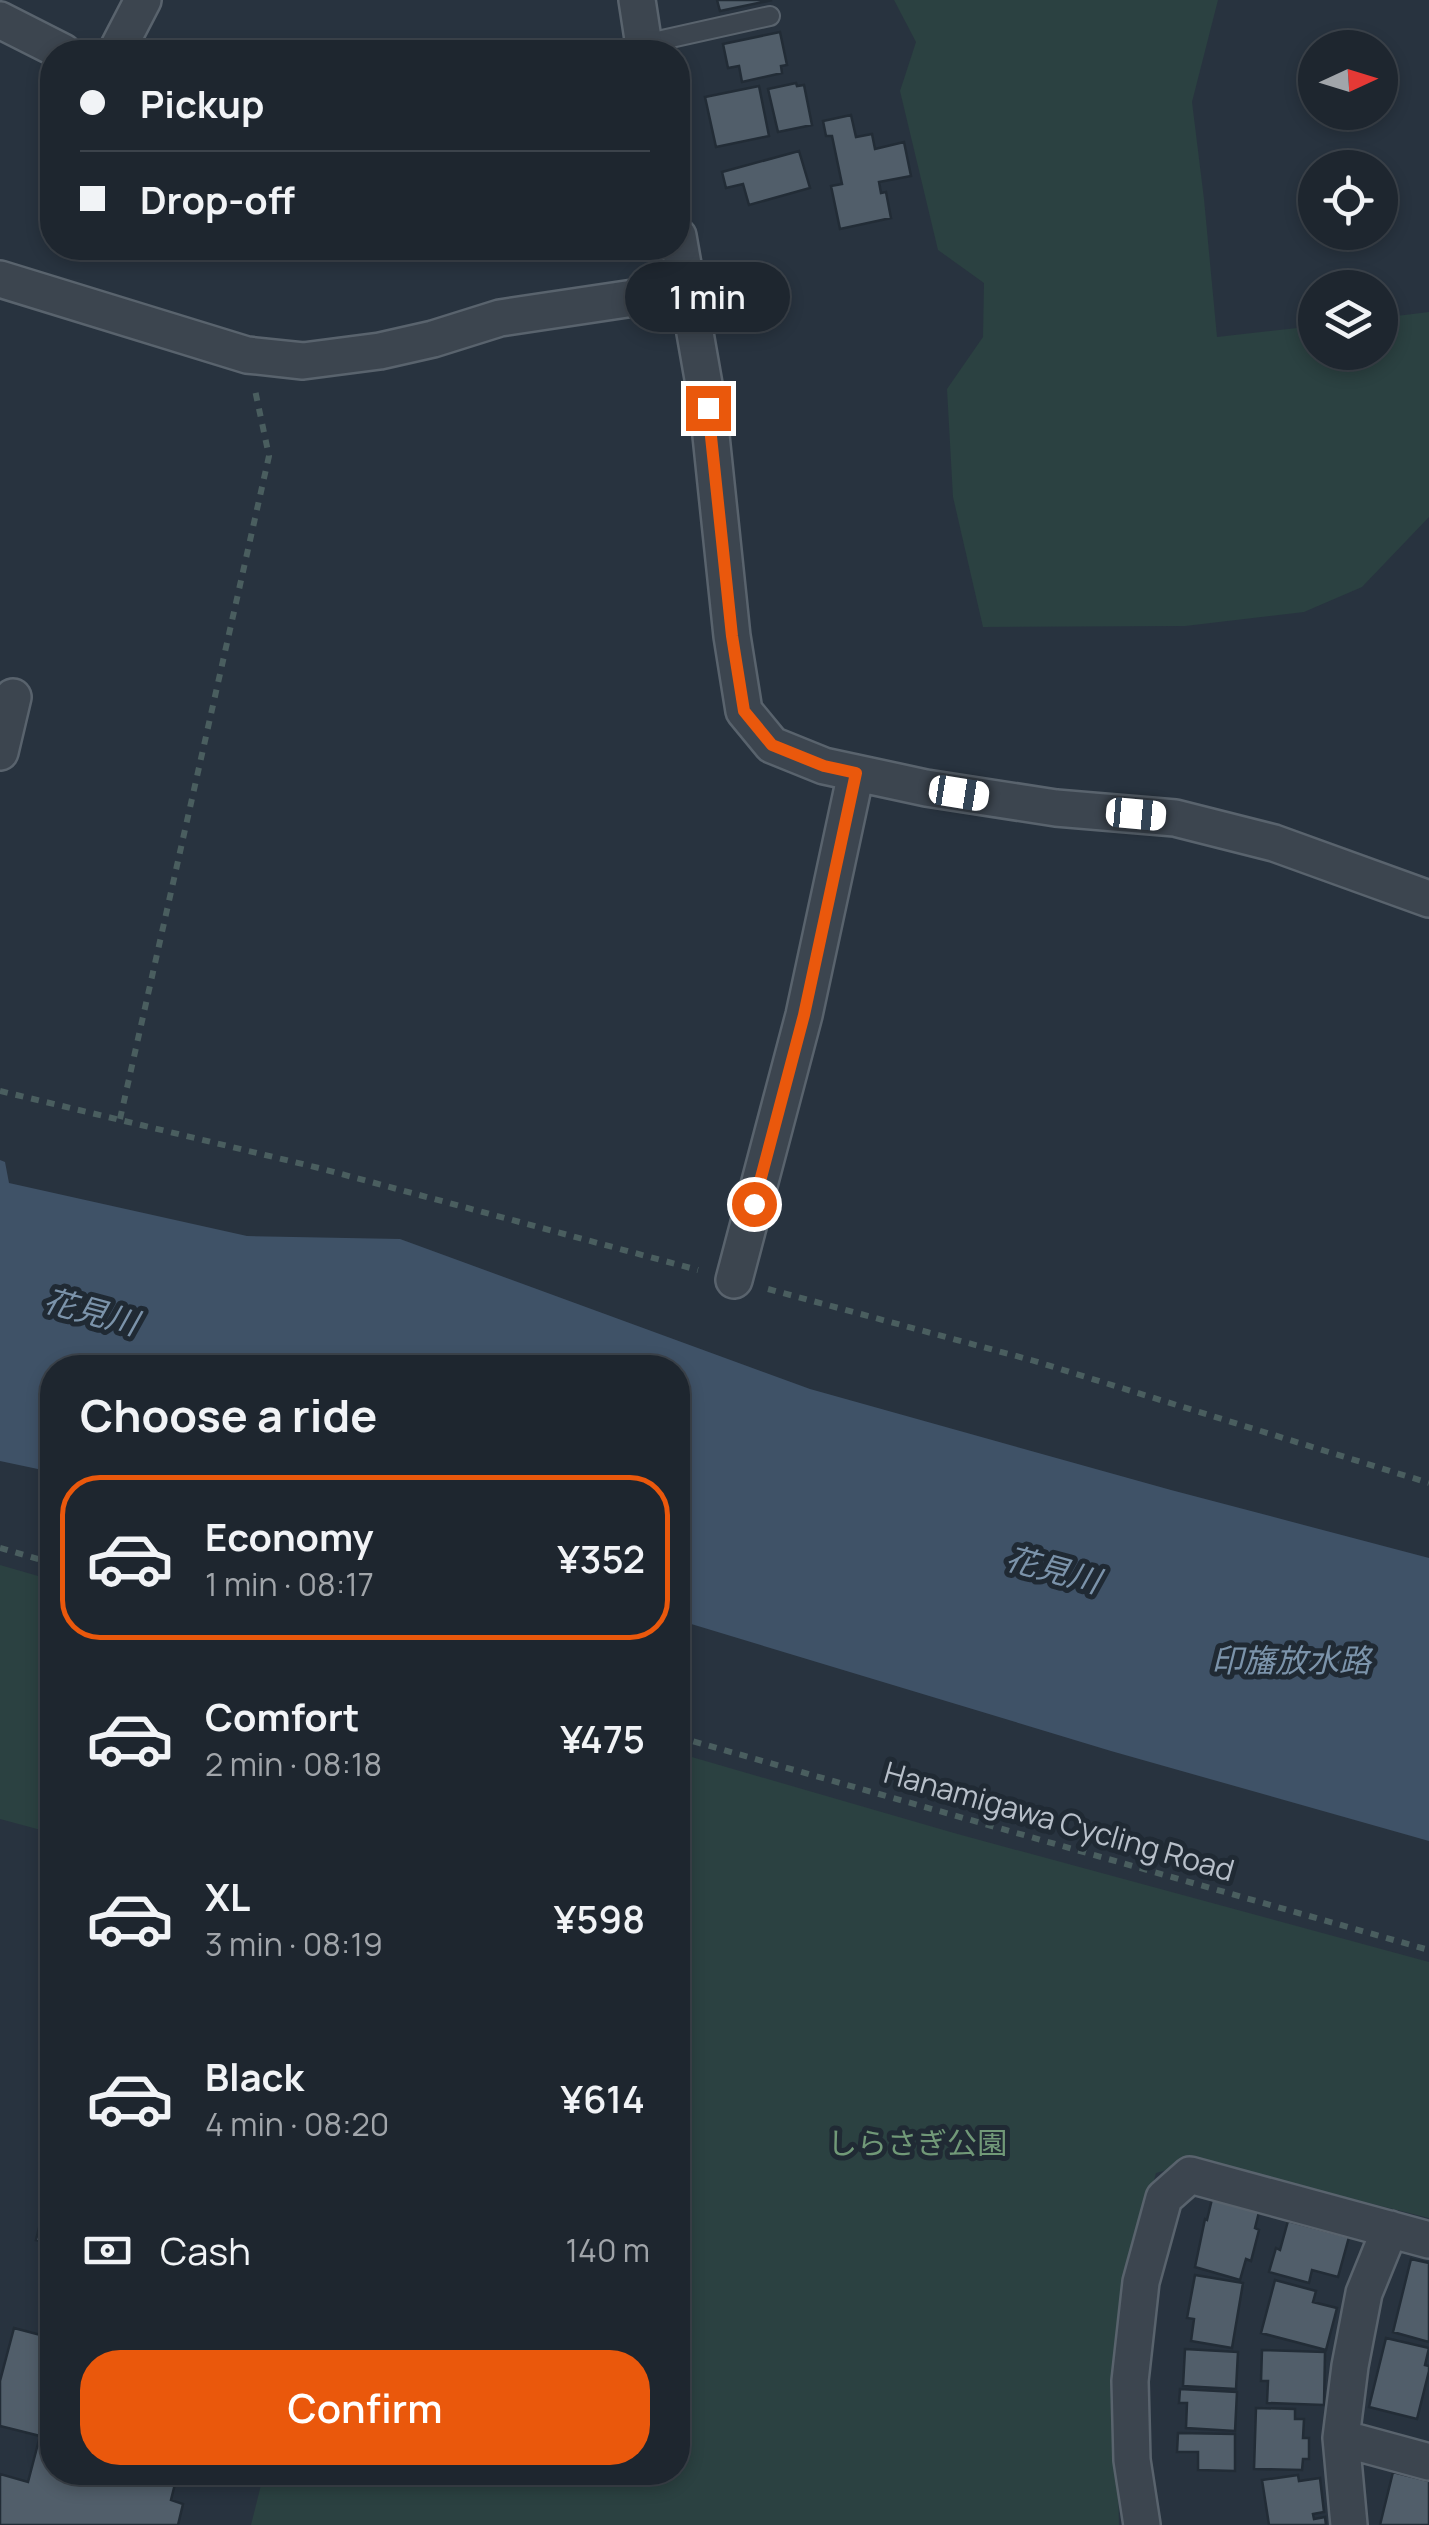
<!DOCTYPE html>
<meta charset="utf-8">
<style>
:root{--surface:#1e262f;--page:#2b323b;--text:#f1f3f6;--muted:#a1a5aa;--line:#3c434b;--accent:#ea580c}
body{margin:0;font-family:Manrope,"Noto Sans JP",sans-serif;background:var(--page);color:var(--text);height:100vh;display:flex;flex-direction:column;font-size:38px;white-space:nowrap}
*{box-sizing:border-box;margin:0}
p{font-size:32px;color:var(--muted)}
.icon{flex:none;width:55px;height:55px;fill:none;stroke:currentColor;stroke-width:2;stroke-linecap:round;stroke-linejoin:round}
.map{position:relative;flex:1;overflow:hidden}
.side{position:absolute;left:40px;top:1355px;width:650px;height:1130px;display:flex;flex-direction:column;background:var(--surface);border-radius:40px;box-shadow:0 5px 15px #0003,0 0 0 2px var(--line)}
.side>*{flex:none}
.hud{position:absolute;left:40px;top:40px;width:650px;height:220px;border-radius:40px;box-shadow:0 5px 15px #0003,0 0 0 2px var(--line);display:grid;align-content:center;height:220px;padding:0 40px;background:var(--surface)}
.needle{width:65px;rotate:86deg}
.fabs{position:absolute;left:1298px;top:30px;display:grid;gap:20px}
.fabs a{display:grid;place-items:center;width:100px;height:100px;border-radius:50%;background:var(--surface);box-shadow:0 5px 15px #0003,0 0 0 2px var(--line);font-size:50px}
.end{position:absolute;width:45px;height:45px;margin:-22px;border:12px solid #ea580c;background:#fff;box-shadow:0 0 0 5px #fff}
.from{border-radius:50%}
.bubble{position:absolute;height:70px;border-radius:35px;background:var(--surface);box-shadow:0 5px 15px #0003,0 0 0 2px var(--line);font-size:32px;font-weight:600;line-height:70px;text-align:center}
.car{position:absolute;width:30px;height:60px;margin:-30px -15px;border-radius:12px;box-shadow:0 0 8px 2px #0007;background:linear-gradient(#fff 24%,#345 0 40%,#fff 0 76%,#345 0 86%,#fff 0)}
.hud b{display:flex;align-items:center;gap:35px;height:95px;font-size:38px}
.hud b+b{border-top:2px solid var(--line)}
.hud i{width:25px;height:25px;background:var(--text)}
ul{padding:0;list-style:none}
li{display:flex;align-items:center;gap:30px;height:165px;margin:0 20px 15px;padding:0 20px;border:5px solid transparent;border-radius:40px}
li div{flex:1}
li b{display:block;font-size:38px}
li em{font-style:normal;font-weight:600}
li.selected{border-color:var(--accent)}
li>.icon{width:90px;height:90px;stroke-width:1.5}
h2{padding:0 40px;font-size:45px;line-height:120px}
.pay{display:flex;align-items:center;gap:25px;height:110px;padding:0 40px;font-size:38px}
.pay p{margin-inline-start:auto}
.button{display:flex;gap:20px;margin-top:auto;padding:20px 40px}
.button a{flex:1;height:115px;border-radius:40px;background:var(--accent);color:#fff;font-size:40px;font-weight:600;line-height:115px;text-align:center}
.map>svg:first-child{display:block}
</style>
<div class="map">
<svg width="1429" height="2525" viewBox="0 0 1429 2525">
<rect width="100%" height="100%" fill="#28333f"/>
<!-- green -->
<path fill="#2b4141" d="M 894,0 L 1218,0 L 1192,102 L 1204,199 L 1217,337 L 1315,326 L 1315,352 L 1380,352 L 1380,318 L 1429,312 L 1429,517 L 1362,587 L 1304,612 L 1185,626 L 983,627 L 953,497 L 947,389 L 983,337 L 984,283 L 938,250 L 900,91 L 916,42 Z
M 0,1565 L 52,1580 L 52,1833 L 0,1819 Z
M 678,1753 L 954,1833 L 1429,1962 L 1429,2218 L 1199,2161 L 1156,2173 L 1119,2304 L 1116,2397 L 1119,2525 L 251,2525 L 264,2473 L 678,2472 Z"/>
<!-- water -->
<path fill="#3f5267" d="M 0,1160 L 5,1162 L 9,1183 L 247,1236 L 400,1239 L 810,1389 L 1171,1490 L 1429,1558 L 1429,1841 L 1111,1751 L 678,1620 L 678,1368 L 52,1368 L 52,1472 L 0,1461 Z"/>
<!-- building -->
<path fill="#515e6a" stroke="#222c36" stroke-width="2.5" d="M 717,0 L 772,0 L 720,11 Z
M 780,32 L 787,65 L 781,66 L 782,73 L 742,82 L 739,66 L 728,68 L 723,44 Z
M 796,83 L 797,86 L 804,85 L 812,125 L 778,132 L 768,89 Z
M 759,86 L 769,136 L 716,147 L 705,97 Z
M 851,115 L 856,137 L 872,134 L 875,149 L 904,142 L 911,176 L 879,182 L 881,193 L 886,192 L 891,218 L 840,229 L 831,186 L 842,184 L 832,136 L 826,136 L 823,121 Z
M 799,151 L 810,188 L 749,205 L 743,184 L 726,188 L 722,172 Z
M 52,2175 L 52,2244 L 36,2240 Z
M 1212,2199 L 1259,2212 L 1255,2228 L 1259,2230 L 1251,2261 L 1246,2259 L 1240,2280 L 1195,2267 L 1205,2219 L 1207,2220 Z
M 1288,2221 L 1349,2237 L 1338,2277 L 1312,2270 L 1309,2283 L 1269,2272 L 1276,2248 L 1280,2250 Z
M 1411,2259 L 1429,2263 L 1429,2342 L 1393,2332 Z
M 1195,2275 L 1243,2283 L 1232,2348 L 1191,2341 L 1194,2319 L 1187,2318 Z
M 1275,2280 L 1316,2291 L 1313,2302 L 1337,2308 L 1326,2350 L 1261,2333 Z
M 14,2328 L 52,2338 L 52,2472 L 178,2472 L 171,2500 L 183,2504 L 178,2525 L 0,2525 L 0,2474 L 28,2482 L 40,2436 L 0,2426 L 0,2381 Z
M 1386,2338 L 1429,2348 L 1425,2365 L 1429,2366 L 1429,2371 L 1417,2419 L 1369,2407 Z
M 1185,2349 L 1238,2352 L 1236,2389 L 1183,2386 Z
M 1262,2350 L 1325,2352 L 1324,2405 L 1267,2403 L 1268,2381 L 1261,2381 Z
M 1180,2389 L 1237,2392 L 1235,2431 L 1186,2428 L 1187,2403 L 1179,2403 Z
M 1256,2408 L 1295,2409 L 1295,2419 L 1304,2419 L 1303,2438 L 1309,2438 L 1309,2459 L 1303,2459 L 1302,2470 L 1254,2469 Z
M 1178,2433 L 1235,2434 L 1235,2471 L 1198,2470 L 1198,2452 L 1177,2452 Z
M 1393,2472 L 1429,2481 L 1429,2525 L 1380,2525 Z
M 1298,2475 L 1299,2481 L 1320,2478 L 1324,2512 L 1313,2514 L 1314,2519 L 1325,2517 L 1326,2525 L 1269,2525 L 1262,2480 Z"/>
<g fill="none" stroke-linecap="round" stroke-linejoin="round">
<!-- lane casing -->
<g stroke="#59636d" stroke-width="22">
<path id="lane" d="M 644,44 L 770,16"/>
</g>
<!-- street casing -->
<g stroke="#59636d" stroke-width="40">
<path id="street" d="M 637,0 L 645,52
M 0,20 L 63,52
M 116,52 L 143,0
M 678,236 L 708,407 L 732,636 L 744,711 L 772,745 L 824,766 L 926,788 L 1056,808 L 1175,818 L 1274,843 L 1429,899
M 0,279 L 247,355 L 303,361 L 380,351 L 433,339 L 500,318 L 687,290
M 0,752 L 13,697
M 734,1280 L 804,1015 L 856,773
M 1341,2438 L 1429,2462
M 1142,2525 L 1132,2460 L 1130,2381 L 1141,2282 L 1164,2198 L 1190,2175 L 1429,2240
M 1349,2525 L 1341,2438 L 1350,2366 L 1364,2293 L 1390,2229"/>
</g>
<!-- path -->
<path stroke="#4a5e5f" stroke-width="6" stroke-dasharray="8 8" stroke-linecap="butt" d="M 0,1091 L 319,1168 L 698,1270
M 120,1119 L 269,456 L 255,390
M 768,1289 L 1031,1360 L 1429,1483
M 0,1548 L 52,1563
M 678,1737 L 1429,1950"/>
<!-- lane -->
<use href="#lane" stroke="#3c454f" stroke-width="18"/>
<!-- street -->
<use href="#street" stroke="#3c454f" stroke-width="35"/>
</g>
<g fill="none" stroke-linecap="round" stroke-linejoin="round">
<!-- route -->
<path stroke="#ea580c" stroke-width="12" d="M 708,408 L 732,636 L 744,711 L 772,745 L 824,766 L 856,773 L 804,1015 L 754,1204"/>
</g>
<g text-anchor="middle" stroke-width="10" stroke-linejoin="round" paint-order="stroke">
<!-- street labels -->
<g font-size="30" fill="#b8c0ca" stroke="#202a34">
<text transform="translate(1059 1822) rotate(16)" y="10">Hanamigawa Cycling Road</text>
</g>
<!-- park labels -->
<g font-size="30" fill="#719978" stroke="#202a34">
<text x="917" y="2154">しらさぎ公園</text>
</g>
<!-- water labels -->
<g font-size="32" font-style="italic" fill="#7b93aa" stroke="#202a34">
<text transform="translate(91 1312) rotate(15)" y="11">花見川</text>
<text transform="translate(1053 1570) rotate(15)" y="11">花見川</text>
<text x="1291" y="1672">印旛放水路</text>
</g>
</g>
</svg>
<div class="fabs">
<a><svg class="needle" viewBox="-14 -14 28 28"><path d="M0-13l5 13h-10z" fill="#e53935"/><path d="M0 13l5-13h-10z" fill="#a1a5aa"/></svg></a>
<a><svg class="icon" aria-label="locate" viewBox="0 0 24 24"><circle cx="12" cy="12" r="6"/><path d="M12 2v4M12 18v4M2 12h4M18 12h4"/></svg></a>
<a><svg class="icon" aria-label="layers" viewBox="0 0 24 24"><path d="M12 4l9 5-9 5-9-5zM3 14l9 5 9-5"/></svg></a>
</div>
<i class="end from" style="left:754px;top:1204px"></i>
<i class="end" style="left:708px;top:408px"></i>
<div class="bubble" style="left:625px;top:262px;width:165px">1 min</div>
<i class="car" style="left:959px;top:793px;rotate:99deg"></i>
<i class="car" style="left:1136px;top:814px;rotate:95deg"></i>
<div class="hud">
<b><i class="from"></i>Pickup</b>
<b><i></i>Drop-off</b>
</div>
<section class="side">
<h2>Choose a ride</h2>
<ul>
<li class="selected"><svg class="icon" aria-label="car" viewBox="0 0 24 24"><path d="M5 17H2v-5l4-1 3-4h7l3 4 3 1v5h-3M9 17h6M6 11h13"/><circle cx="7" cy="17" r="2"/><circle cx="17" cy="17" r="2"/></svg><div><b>Economy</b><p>1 min · 08:17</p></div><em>¥352</em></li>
<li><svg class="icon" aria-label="car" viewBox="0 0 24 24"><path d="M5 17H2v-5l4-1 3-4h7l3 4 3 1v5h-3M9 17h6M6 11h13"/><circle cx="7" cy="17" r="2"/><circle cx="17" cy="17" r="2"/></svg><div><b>Comfort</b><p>2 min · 08:18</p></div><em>¥475</em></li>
<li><svg class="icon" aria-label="car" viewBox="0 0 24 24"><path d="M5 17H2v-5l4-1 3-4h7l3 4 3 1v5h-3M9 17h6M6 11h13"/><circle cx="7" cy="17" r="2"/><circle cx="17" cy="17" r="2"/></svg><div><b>XL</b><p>3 min · 08:19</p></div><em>¥598</em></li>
<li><svg class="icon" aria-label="car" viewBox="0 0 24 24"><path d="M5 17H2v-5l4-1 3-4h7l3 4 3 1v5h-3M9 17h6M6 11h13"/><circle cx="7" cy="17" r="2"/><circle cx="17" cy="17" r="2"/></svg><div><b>Black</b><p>4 min · 08:20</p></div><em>¥614</em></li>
</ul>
<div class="pay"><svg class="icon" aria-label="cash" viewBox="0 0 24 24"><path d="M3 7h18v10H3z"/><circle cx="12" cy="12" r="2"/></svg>Cash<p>140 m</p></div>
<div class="button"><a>Confirm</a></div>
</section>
</div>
